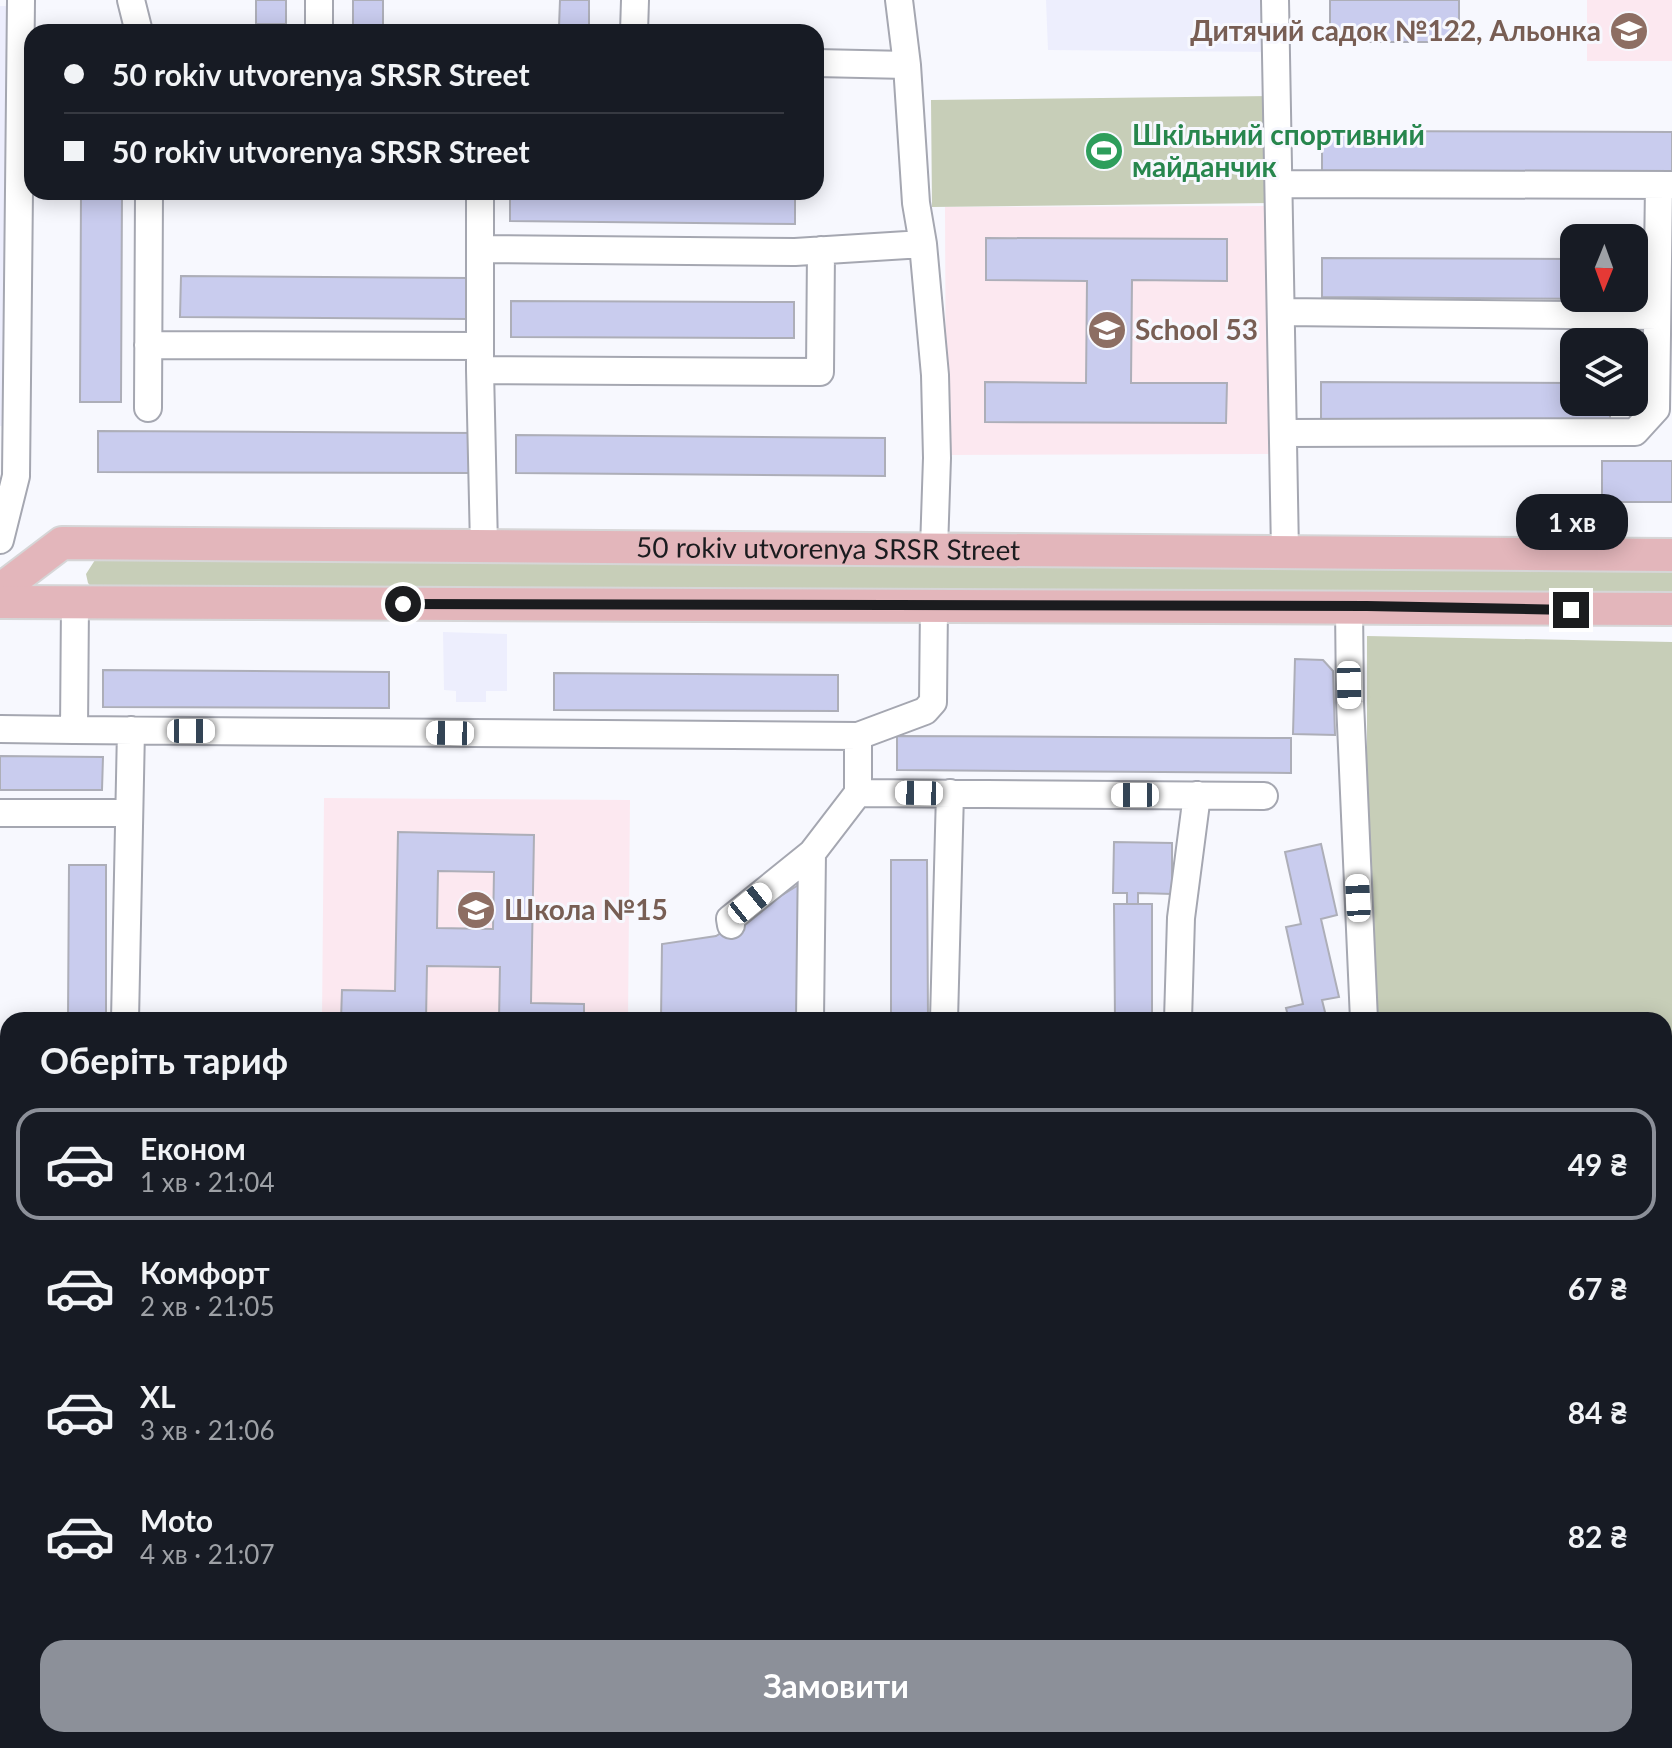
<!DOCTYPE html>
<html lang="uk">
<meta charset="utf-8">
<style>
:root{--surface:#171b24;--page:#242831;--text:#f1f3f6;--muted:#9ea1a6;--line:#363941;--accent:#8c9099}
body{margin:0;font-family:Lato,sans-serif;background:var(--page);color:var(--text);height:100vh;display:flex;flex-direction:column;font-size:30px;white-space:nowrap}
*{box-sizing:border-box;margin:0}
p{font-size:26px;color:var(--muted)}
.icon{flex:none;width:44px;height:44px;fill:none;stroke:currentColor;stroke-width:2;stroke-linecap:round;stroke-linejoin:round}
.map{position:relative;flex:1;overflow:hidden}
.panel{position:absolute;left:0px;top:1012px;width:1672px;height:736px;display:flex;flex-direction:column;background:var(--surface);border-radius:24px 24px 0 0;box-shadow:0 4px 20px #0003}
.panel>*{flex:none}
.hud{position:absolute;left:24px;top:24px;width:800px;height:176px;border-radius:24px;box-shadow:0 4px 20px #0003;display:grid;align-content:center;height:176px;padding:0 40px;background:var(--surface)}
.needle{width:52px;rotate:181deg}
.fabs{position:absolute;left:1560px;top:224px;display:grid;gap:16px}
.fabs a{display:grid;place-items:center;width:88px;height:88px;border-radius:16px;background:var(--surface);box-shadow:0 4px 20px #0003;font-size:40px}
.end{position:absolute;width:36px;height:36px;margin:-18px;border:10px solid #1b1c1f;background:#fff;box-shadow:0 0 0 4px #fff}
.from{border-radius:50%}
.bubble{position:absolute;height:56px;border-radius:24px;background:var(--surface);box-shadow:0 4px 20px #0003;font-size:26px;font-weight:700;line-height:56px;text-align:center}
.car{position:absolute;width:24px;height:48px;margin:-24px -12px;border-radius:10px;box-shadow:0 0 6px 2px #0007;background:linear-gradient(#fff 24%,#345 0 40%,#fff 0 76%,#345 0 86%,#fff 0)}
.hud b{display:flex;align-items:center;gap:28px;height:76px;font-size:30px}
.hud b+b{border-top:2px solid var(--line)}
.hud i{width:20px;height:20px;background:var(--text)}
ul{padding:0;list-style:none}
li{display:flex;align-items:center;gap:24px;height:112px;margin:0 16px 12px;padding:0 24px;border:4px solid transparent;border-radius:24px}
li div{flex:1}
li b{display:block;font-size:30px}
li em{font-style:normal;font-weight:700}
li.current{border-color:var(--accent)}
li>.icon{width:72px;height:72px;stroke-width:1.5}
h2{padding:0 40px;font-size:36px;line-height:96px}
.primary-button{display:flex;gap:16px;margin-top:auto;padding:16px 40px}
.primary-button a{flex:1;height:92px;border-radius:24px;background:var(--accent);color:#fff;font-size:32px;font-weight:700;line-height:92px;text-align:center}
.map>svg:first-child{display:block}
</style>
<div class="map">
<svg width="1672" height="1748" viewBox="0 0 1672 1748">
<rect width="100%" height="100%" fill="#f7f8fe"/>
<!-- built -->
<path fill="#edeefd" d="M 1046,0 L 1284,0 L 1278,52 L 1048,50 Z
M 0,6 L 11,6 L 9,426 L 0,426 Z
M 443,632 L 507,634 L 507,691 L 486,691 L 486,702 L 456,702 L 456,691 L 444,690 Z"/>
<!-- education -->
<path fill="#fce8f0" d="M 1587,0 L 1672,0 L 1672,61 L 1587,61 Z
M 1268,206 L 1269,454 L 946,455 L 945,207 Z
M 324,798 L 630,800 L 628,1020 L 322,1020 Z"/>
<!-- green -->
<path fill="#c7ceb8" d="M 1275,96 L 1277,203 L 932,207 L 931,100 Z
M 95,560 L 1672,565 L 1672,596 L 94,590 L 88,583 L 86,574 Z
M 1367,636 L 1672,642 L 1672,1410 L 1664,1412 L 1664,1020 L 1367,1020 Z
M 1672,1466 L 1672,1748 L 38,1748 L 39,1740 L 1664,1740 L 1664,1469 Z"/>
<!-- building -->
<path fill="#c9ccee" stroke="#adaeb8" stroke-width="2" fill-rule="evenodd" d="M 256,0 L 286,0 L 286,24 L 256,24 Z
M 353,0 L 383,0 L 383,26 L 353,26 Z
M 560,0 L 589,0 L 589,27 L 559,27 Z
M 1330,0 L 1459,0 L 1459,42 L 1330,42 Z
M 81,28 L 122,28 L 122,32 L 81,32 Z
M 1322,131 L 1672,132 L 1672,172 L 1322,171 Z
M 81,192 L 122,192 L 121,402 L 80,402 Z
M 510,192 L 795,192 L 795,224 L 510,221 Z
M 986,238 L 1227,239 L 1227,281 L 1132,280 L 1131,383 L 1227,383 L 1226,423 L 985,422 L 985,382 L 1086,383 L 1087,281 L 986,280 Z
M 1322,258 L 1574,259 L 1574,298 L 1611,299 L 1322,297 Z
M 181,276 L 469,278 L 468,319 L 180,317 Z
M 511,301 L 794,302 L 794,338 L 511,337 Z
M 1321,382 L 1574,383 L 1574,402 L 1610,402 L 1610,424 L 1321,422 Z
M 98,431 L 475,433 L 475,473 L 98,472 Z
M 516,435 L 885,438 L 885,476 L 516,473 Z
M 1602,461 L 1672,461 L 1672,502 L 1602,502 Z
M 1295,659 L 1323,660 L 1333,671 L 1335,735 L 1293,734 Z
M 103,670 L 389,672 L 389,708 L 103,707 Z
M 554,673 L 838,675 L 838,711 L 554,710 Z
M 897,736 L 1291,738 L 1291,773 L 897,770 Z
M 0,756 L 103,757 L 102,790 L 0,790 Z
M 398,832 L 534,835 L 531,1003 L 584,1004 L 584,1020 L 499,1020 L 500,967 L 427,966 L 426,1020 L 341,1020 L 342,990 L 395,991 ZM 438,871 L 494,872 L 493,929 L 437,928 Z
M 1114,842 L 1172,843 L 1172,894 L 1138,893 L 1138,904 L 1127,904 L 1127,893 L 1113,893 Z
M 1321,844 L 1337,915 L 1321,919 L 1339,997 L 1322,1000 L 1327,1020 L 1289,1020 L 1286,1008 L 1303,1004 L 1286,927 L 1301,924 L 1285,852 Z
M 891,860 L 927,860 L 928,1020 L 891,1020 Z
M 69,865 L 106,865 L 106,1020 L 68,1020 Z
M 800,884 L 798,1020 L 661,1020 L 662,944 L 716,936 Z
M 1114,904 L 1152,904 L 1152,1020 L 1115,1020 Z
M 0,1230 L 8,1231 L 8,1268 L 0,1268 Z
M 0,1368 L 8,1368 L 8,1402 L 0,1402 Z
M 0,1499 L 8,1499 L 8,1537 L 0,1536 Z"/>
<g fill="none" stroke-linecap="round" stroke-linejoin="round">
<!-- minor casing -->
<g stroke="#a5a7b1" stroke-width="30">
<path id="minor" d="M 131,0 L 139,32
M 899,0 L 907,65
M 1275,0 L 1285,552
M 319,32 L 319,0
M 634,32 L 635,0
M 816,63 L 907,65 L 916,203 L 923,244 L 935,375 L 937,458 L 934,549
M 1280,184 L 1672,185
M 480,192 L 480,370 L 484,546
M 480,249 L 795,252 L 923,244
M 1282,312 L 1657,316
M 148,345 L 480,346
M 480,370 L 820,372 L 821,250
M 148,408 L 149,192
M 1284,433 L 1635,432 L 1656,409 L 1659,185
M 0,540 L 16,476 L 21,0
M 1349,606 L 1350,702 L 1364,1020
M 0,729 L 74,730 L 75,602
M 74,730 L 858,736 L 858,793 L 1264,796
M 858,736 L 925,711 L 933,702 L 934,605
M 0,813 L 129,813
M 731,925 L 730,919 L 812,853
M 125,1020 L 131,730
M 810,1020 L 812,853 L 858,793
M 944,1020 L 950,793
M 1178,1020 L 1181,918 L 1197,795
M 0,1427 L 8,1428
M 1664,1430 L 1672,1427
M 0,1566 L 8,1567"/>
</g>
<!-- major casing -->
<g stroke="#d6d6d7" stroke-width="36">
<g id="major">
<path id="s1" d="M 0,590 L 62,543 L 1672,555"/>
<path d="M 0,602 L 1672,609"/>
</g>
</g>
<!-- minor -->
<use href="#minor" stroke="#fff" stroke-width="26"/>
<!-- major -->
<use href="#major" stroke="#e3b6bb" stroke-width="32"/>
</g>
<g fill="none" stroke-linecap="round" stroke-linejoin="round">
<!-- route -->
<path stroke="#1b1c1f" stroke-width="10" d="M 403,604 L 1367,606 L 1571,610"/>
</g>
<!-- icons -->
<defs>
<g id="school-disc" transform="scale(2)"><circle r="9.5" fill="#8d6e63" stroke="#f7f8fe"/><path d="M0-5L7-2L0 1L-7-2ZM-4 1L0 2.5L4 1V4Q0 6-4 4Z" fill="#fff"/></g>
<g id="stadium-disc" transform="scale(2)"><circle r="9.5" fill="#2e9e5b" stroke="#f7f8fe"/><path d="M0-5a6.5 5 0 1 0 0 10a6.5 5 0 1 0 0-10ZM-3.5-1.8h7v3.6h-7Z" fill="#fff"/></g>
</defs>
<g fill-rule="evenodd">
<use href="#school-disc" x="1629" y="31"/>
<use href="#stadium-disc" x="1104" y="151"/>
<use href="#school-disc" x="1107" y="330"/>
<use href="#school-disc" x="476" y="910"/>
</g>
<g text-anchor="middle" stroke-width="6" stroke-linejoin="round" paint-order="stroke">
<!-- education labels -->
<g font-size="28" font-weight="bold" fill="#785e54" stroke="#f7f8fe" text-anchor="start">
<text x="1601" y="41" text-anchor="end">Дитячий садок №122, Альонка</text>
<text x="1135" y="340">School 53</text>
<text x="504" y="920">Школа №15</text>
</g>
<!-- leisure labels -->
<g font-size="28" font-weight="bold" fill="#27864d" stroke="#f7f8fe" text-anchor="start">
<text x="1132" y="145">Шкільний спортивний<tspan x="1132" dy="32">майданчик</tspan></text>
</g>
<!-- street labels -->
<g font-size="28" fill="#1b1c1f" stroke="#f7f8fe">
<text dy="10" stroke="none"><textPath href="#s1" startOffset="844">50 rokiv utvorenya SRSR Street</textPath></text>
</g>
</g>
</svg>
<div class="fabs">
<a><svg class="needle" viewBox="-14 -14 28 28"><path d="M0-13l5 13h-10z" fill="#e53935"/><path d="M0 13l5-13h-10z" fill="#9ea1a6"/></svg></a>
<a><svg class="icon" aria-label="layers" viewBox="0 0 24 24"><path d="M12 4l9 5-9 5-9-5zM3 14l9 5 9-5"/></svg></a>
</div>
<i class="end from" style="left:403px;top:604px"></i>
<i class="end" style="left:1571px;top:610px"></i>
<div class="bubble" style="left:1516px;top:494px;width:112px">1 хв</div>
<i class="car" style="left:1349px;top:685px;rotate:179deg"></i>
<i class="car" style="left:191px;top:731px;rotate:90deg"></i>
<i class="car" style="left:450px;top:733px;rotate:271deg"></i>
<i class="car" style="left:919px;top:793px;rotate:271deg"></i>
<i class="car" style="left:1135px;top:795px;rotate:270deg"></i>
<i class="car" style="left:1358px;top:898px;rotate:357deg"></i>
<i class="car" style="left:750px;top:903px;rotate:51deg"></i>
<div class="hud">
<b><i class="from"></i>50 rokiv utvorenya SRSR Street</b>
<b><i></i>50 rokiv utvorenya SRSR Street</b>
</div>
<section class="panel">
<h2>Оберіть тариф</h2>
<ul>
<li class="current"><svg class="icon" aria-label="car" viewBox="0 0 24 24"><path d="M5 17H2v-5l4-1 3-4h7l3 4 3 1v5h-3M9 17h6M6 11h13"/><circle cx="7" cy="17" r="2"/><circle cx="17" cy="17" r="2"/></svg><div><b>Економ</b><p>1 хв · 21:04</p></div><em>49 ₴</em></li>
<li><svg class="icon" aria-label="car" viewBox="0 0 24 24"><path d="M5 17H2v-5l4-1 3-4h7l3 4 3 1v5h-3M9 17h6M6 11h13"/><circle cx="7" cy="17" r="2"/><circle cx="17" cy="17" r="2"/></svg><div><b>Комфорт</b><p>2 хв · 21:05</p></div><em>67 ₴</em></li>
<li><svg class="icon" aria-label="car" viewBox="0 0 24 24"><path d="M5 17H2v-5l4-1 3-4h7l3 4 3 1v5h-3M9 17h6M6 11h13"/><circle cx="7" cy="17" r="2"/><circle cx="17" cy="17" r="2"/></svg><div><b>XL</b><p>3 хв · 21:06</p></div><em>84 ₴</em></li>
<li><svg class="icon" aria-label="car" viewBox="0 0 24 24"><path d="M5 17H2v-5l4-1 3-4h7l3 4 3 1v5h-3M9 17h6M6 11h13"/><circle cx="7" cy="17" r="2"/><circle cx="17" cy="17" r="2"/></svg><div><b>Moto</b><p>4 хв · 21:07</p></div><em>82 ₴</em></li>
</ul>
<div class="primary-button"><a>Замовити</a></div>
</section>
</div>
